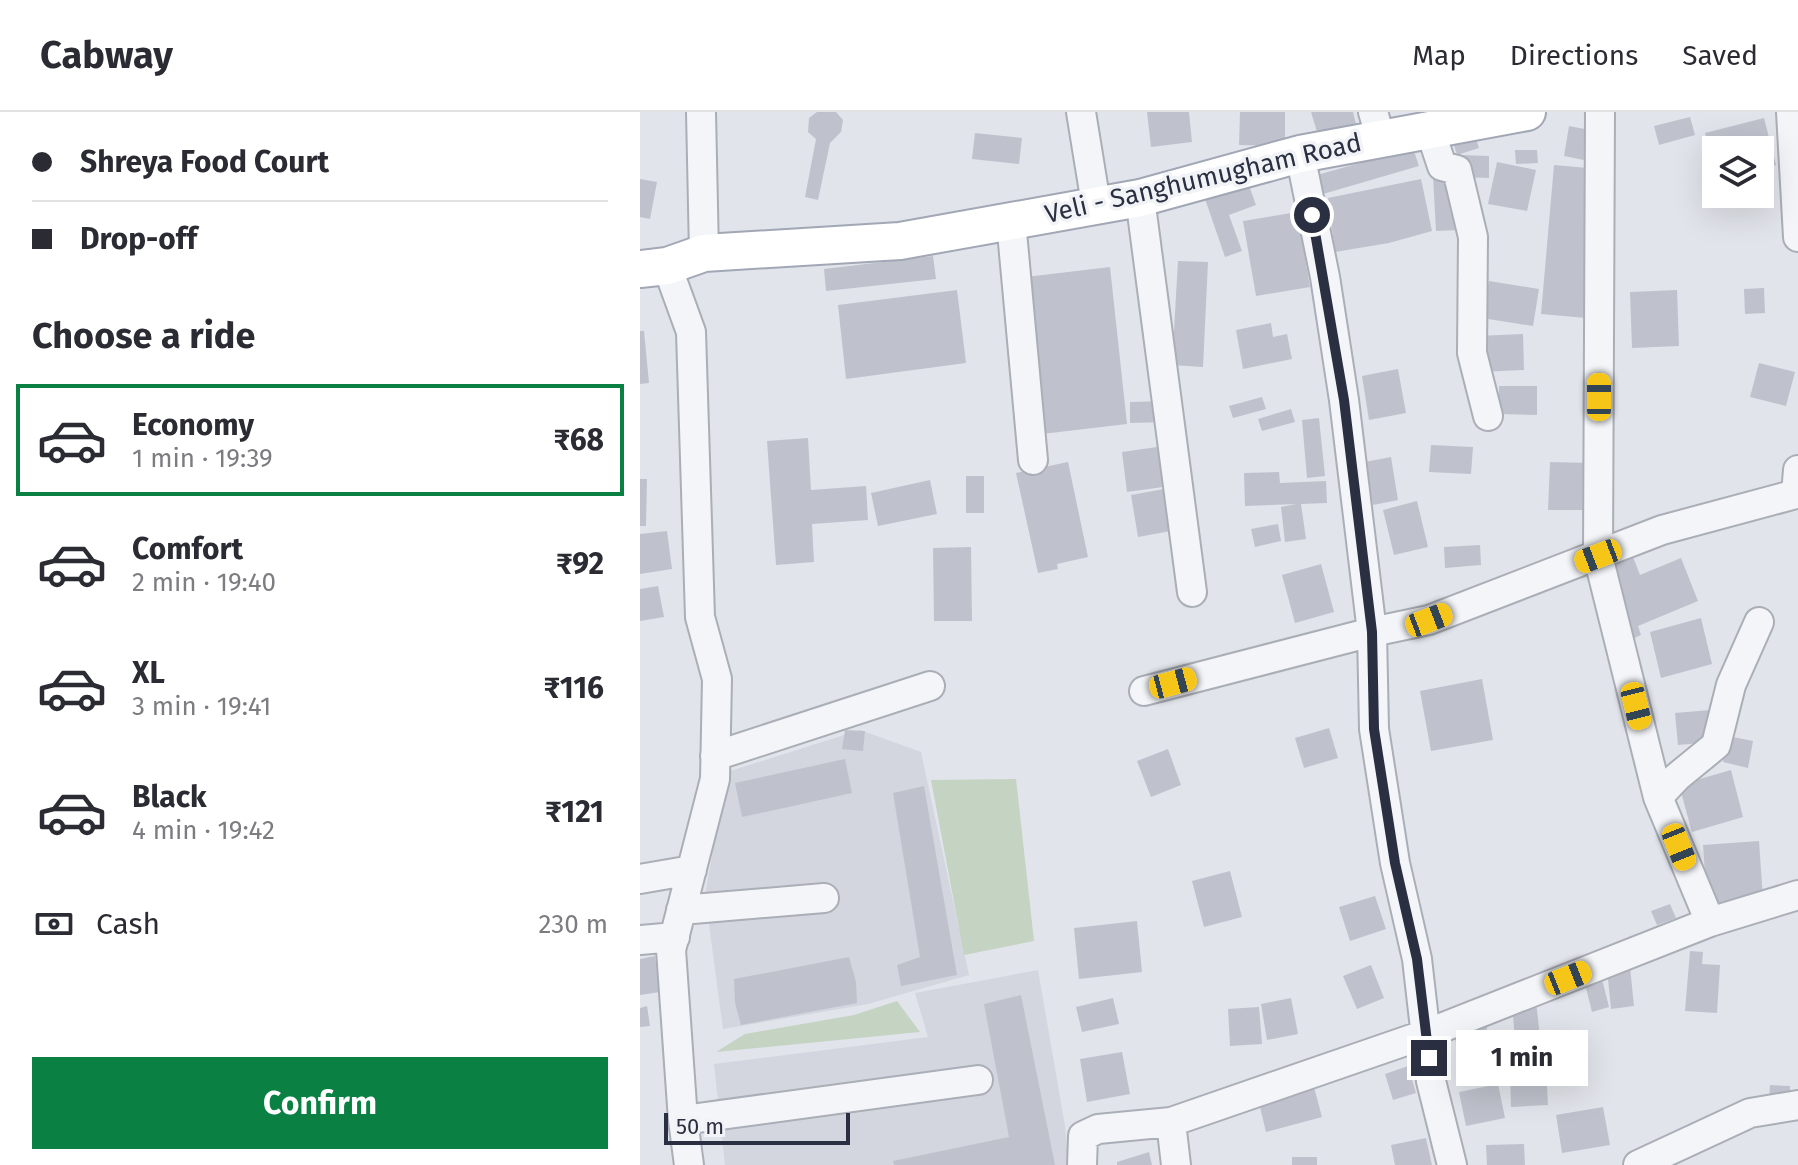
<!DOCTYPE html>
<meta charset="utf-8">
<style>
:root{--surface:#fff;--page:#f7f7f7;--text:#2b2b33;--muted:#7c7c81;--line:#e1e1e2;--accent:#0b8043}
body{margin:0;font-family:"Fira Sans",sans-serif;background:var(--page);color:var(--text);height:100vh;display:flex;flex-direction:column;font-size:30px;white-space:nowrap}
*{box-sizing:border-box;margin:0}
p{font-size:26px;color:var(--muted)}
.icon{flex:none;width:44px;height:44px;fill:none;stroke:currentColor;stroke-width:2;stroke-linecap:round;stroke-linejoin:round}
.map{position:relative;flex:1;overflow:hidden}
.panel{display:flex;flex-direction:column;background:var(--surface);width:640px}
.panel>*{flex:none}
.hud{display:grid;align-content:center;height:176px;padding:0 32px;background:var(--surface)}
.buttons{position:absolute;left:1062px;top:24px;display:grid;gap:16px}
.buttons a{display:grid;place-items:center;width:72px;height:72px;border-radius:0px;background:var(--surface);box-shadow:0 8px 32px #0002;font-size:40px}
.scale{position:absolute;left:24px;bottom:20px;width:186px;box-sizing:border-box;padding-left:8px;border:4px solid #2a3041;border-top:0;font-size:22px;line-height:28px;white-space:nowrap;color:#2a3041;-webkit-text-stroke:6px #f1f3f7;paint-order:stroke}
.end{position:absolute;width:36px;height:36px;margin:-18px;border:10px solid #2a3041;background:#fff;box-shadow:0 0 0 4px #fff}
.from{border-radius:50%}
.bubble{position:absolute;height:56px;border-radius:0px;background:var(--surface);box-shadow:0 8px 32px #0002;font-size:26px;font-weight:700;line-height:56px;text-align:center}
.car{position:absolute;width:24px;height:48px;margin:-24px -12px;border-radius:10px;box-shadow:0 0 6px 2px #0007;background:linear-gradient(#f5c518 24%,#345 0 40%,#f5c518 0 76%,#345 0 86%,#f5c518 0)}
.hud b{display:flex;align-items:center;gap:28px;height:76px;font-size:30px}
.hud b+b{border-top:2px solid var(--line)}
.hud i{width:20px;height:20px;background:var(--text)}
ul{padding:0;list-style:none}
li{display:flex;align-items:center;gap:24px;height:112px;margin:0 16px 12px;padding:0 16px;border:4px solid transparent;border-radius:0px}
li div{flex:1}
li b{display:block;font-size:30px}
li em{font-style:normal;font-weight:700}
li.on{border-color:var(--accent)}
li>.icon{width:72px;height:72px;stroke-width:1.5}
h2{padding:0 32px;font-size:36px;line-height:96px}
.pay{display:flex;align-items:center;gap:20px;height:88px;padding:0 32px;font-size:30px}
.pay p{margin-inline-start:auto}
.primary-button{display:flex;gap:16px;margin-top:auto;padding:16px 32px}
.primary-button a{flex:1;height:92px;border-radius:0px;background:var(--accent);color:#fff;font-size:32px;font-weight:700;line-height:92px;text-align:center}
header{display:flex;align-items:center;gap:48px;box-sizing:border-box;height:112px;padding:0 40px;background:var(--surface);border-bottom:2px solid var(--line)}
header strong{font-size:38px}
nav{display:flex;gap:44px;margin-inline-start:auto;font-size:28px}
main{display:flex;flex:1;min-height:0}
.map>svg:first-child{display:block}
</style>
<header>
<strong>Cabway</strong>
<nav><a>Map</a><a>Directions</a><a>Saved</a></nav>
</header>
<main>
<section class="panel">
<div class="hud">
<b><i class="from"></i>Shreya Food Court</b>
<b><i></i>Drop-off</b>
</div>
<h2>Choose a ride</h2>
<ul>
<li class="on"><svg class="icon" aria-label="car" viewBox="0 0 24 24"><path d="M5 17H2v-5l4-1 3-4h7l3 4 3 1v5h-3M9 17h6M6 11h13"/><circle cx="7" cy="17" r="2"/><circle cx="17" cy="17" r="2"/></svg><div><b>Economy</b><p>1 min · 19:39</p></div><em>₹68</em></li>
<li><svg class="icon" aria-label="car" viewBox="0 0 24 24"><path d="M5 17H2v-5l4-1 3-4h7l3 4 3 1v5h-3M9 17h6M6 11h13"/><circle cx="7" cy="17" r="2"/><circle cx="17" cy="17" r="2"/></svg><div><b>Comfort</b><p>2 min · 19:40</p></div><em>₹92</em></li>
<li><svg class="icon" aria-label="car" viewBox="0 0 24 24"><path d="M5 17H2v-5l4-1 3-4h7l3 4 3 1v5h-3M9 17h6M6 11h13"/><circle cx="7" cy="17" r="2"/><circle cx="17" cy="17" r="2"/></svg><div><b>XL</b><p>3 min · 19:41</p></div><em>₹116</em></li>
<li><svg class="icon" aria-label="car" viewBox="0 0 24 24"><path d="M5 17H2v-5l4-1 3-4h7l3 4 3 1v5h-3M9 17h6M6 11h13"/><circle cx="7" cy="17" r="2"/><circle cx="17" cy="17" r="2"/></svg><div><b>Black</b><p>4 min · 19:42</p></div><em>₹121</em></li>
</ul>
<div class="pay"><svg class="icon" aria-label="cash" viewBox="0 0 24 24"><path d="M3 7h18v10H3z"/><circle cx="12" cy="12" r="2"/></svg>Cash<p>230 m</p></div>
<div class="primary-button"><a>Confirm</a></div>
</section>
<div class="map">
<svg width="1158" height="1053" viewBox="0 0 1158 1053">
<rect width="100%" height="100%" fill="#e1e4ea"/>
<!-- built -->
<path fill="#d3d6df" d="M 220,618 L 281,640 L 329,863 L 228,892 L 83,917 L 65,783 L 87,660 Z
M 398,858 L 425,1014 L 428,1053 L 85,1053 L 74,952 L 288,925 L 275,881 Z"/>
<!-- green -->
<path fill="#c5d3c3" d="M 376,667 L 394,829 L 324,843 L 291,668 Z
M 257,889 L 280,920 L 76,940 L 105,922 L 214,903 Z"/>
<!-- building -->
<path fill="#bfc2cc" d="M 177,0 L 196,0 L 203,8 L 201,20 L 190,31 L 178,88 L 165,85 L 176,27 L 168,20 L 169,6 Z
M 507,0 L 549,0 L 552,30 L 511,35 Z
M 600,0 L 645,0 L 645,34 L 599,33 Z
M 671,0 L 713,0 L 716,12 L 678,23 Z
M 1050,5 L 1055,23 L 1019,33 L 1014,14 Z
M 1124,6 L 1136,53 L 1120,57 L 1120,38 L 1076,38 L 1075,58 L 1065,21 Z
M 929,14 L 955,19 L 949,49 L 924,44 Z
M 335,21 L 382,26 L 379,52 L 332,47 Z
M 835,24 L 839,36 L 817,43 L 813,30 Z
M 773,36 L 779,54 L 683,82 L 677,63 Z
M 875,38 L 897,38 L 898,51 L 876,52 Z
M 821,43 L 849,44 L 849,66 L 820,65 Z
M 857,50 L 896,58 L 887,99 L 848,92 Z
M 914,53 L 959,57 L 946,206 L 901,202 Z
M 818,63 L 820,118 L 796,119 L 793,64 Z
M 606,65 L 616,93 L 589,103 L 602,139 L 585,145 L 563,81 Z
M 0,67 L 17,70 L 10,107 L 0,105 Z
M 781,67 L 792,119 L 749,131 L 695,140 L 688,86 Z
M 657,100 L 670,175 L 616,184 L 603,109 Z
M 293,144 L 296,167 L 186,179 L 184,157 Z
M 538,149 L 568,150 L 563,255 L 532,253 Z
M 470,155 L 487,312 L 402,322 L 386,165 Z
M 849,169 L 899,177 L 893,214 L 842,206 Z
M 1124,176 L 1125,201 L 1105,202 L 1104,177 Z
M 317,178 L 326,251 L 206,267 L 198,193 Z
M 1037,178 L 1039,234 L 992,236 L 990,180 Z
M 631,211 L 633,225 L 647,222 L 652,247 L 603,257 L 596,218 Z
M 0,219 L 4,219 L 9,271 L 0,272 Z
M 883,222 L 884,258 L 838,260 L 837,224 Z
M 1119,251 L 1155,260 L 1146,294 L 1110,285 Z
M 758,257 L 766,301 L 729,308 L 722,264 Z
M 859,274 L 897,274 L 897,303 L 859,302 Z
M 622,285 L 626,297 L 593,306 L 589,294 Z
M 527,289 L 527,310 L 490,311 L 490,290 Z
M 651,297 L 655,310 L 622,319 L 618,307 Z
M 679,306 L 685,364 L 667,366 L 662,308 Z
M 168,326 L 171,378 L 226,374 L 228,408 L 172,412 L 174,450 L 136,453 L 127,329 Z
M 791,333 L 833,335 L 831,362 L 789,360 Z
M 517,335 L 523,375 L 487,380 L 482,340 Z
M 751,345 L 758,388 L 733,393 L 725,350 Z
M 428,350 L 448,445 L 417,452 L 418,457 L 398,461 L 376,361 Z
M 910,350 L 951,351 L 950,398 L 908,398 Z
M 639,360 L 640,371 L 686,369 L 687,391 L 661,392 L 666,427 L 645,430 L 641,395 L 656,392 L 605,394 L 604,361 Z
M 326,364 L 344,364 L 344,401 L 326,401 Z
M 0,367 L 7,367 L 6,414 L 0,414 Z
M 290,368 L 297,402 L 238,414 L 231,381 Z
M 524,377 L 531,419 L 498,425 L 491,383 Z
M 777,389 L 788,435 L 754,443 L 743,398 Z
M 638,412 L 641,429 L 615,435 L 611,417 Z
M 27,419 L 32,457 L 0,462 L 0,422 Z
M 840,433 L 841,453 L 805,456 L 804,435 Z
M 331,435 L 332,509 L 294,509 L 293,436 Z
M 993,445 L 1000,463 L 1041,446 L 1058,489 L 998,514 L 1001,523 L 992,527 L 964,456 Z
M 681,452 L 694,500 L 655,511 L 642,463 Z
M 18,474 L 24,505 L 0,509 L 0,477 Z
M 1061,506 L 1072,552 L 1021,566 L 1010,520 Z
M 842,567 L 853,628 L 791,639 L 780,579 Z
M 1070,598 L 1073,630 L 1038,633 L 1035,601 Z
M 689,616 L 698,646 L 664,656 L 655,626 Z
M 205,618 L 225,619 L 223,639 L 202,637 Z
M 1088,624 L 1113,629 L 1108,656 L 1083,650 Z
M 528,637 L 541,673 L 511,685 L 497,649 Z
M 205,647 L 212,681 L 102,705 L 95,671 Z
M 1091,658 L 1103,705 L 1052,720 L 1039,673 Z
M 284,674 L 317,863 L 261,874 L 257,853 L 280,845 L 253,681 Z
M 1119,729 L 1123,787 L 1067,791 L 1063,733 Z
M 590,759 L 602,805 L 564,815 L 552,769 Z
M 735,784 L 746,817 L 710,829 L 699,795 Z
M 1030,792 L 1036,806 L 1017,813 L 1011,799 Z
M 497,809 L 502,860 L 439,867 L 434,816 Z
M 1050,839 L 1063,840 L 1062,852 L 1080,853 L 1077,901 L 1045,899 Z
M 15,844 L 20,880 L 0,883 L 0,847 Z
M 209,845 L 216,870 L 217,891 L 101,913 L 95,891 L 94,867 Z
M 731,853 L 744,886 L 717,897 L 703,864 Z
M 990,855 L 994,894 L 971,897 L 967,857 Z
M 962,867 L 969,895 L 952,900 L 945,872 Z
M 381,883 L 415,1053 L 254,1053 L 253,1049 L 369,1025 L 344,892 Z
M 473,886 L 479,912 L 442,920 L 436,895 Z
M 651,886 L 658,922 L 627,928 L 621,892 Z
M 896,889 L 900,925 L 875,928 L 872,891 Z
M 7,894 L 10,914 L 0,915 L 0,896 Z
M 619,895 L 622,932 L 590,934 L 588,897 Z
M 847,915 L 847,935 L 816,936 L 815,916 Z
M 482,940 L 490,982 L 447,990 L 440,947 Z
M 768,954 L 776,981 L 753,988 L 745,962 Z
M 906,956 L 908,993 L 871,995 L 870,959 Z
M 858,972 L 865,1006 L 826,1014 L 819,980 Z
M 1130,973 L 1150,974 L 1150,991 L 1129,990 Z
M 674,975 L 682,1005 L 626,1020 L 619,991 Z
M 963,995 L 970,1033 L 922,1041 L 916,1003 Z
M 786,1026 L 792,1053 L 755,1053 L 751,1033 Z
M 884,1032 L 885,1053 L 847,1053 L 846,1033 Z
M 509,1040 L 512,1053 L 477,1053 L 477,1050 Z
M 652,1045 L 677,1045 L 677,1053 L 652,1053 Z"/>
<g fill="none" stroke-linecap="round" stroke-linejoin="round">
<!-- minor casing -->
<g stroke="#aaaeb7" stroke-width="32">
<path id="minor" d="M 61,0 L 64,141
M 441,0 L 456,92
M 733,0 L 741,27
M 960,0 L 958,444 L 1018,685 L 1070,810
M 1151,0 L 1158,125
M 790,18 L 802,54 L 817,58 L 833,125 L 832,241 L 848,304
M 660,42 L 685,165 L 704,288 L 732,520 L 734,617 L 755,751 L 777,847 L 791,969 L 812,1053
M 500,86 L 552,480
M 371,109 L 393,348
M 27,154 L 51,220 L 60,505 L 77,567 L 75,667 L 31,838 L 43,1008 L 49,1053
M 504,579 L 732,520 L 789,508 L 1022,418 L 1156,382 L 1158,358
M 75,644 L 290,574
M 1018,685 L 1037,665 L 1076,633 L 1091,573 L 1119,510
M 0,767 L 52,758
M 41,798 L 184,786
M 0,828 L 35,825
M 43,1008 L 338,968
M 531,1010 L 786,922 L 1070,810 L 1158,783
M 442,1053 L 443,1024 L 458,1017 L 531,1010 L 536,1053
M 998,1053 L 1110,1001 L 1158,993"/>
</g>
<!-- major casing -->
<g stroke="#a1a7b5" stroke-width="40">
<path id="major" d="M 0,157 L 27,154 L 64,141 L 260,129 L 500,86 L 660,42 L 887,0"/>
</g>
<!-- minor -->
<use href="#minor" stroke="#f4f5f8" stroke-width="28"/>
<!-- major -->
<use href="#major" stroke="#fff" stroke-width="36"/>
</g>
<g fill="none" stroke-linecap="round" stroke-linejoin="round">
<!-- route -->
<path stroke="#2a3041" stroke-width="10" d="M 672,103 L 704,288 L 732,520 L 734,617 L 755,751 L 777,847 L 789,946"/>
</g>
<g text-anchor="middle" stroke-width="7" stroke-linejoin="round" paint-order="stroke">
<!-- street labels -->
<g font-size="26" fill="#2a3041" stroke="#f1f3f7">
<text transform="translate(563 66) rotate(-13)" y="9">Veli - Sanghumugham Road</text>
</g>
</g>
</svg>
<div class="buttons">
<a><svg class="icon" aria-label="layers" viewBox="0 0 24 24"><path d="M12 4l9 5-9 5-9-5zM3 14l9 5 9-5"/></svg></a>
</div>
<div class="scale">50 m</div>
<i class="end from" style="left:672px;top:103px"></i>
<i class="end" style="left:789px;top:946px"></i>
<div class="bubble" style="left:816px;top:918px;width:132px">1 min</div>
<i class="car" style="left:959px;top:285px;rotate:0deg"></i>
<i class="car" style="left:958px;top:444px;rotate:249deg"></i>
<i class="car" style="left:789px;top:508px;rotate:69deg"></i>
<i class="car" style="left:533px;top:571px;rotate:75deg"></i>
<i class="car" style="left:996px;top:594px;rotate:166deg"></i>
<i class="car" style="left:1039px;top:735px;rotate:158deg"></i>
<i class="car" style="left:928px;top:866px;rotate:68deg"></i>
</div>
</main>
